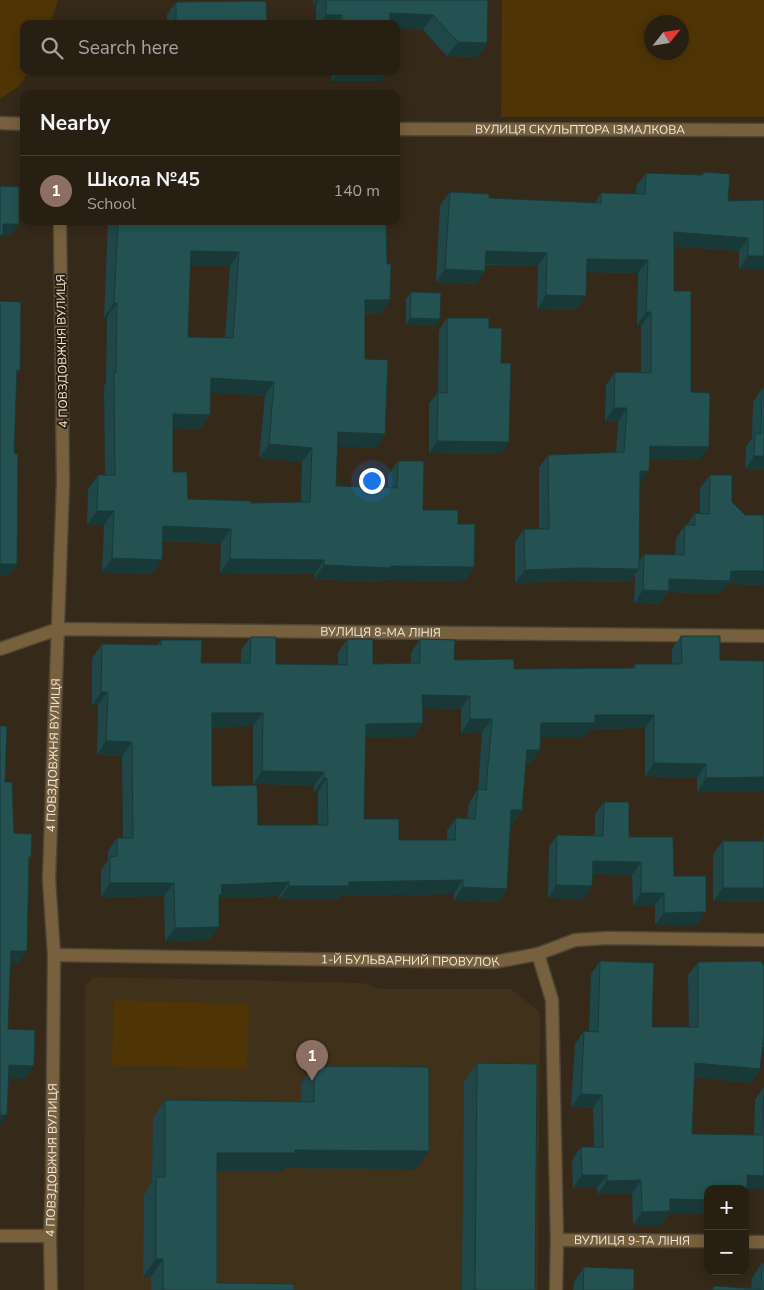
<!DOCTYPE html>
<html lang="en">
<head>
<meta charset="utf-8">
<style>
  body { margin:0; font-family:"Nunito Sans",sans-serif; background:#30271c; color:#f1f3f6 }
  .controls { position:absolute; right:15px; bottom:15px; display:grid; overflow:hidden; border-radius:10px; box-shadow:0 2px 12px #0003 }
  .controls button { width:45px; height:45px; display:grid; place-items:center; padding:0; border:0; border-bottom:1px solid #443d33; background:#281f13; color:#f1f3f6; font:25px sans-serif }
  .compass { position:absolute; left:644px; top:15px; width:45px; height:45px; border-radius:50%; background:#281f13; box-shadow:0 2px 12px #0003; rotate:60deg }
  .you { position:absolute; left:371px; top:480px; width:18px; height:18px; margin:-12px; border:4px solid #fff; border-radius:50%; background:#1a73e8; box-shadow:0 0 0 8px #1a73e833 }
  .badge { display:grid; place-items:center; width:32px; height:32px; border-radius:50%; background:#bca0f2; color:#fff; font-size:16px; font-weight:700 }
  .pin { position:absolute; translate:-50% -41px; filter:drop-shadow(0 1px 2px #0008) }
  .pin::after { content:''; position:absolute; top:26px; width:18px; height:15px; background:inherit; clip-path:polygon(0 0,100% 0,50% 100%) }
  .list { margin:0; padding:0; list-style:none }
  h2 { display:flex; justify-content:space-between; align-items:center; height:65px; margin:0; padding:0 20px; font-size:21px }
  h2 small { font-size:16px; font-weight:400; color:#a5a2a0 }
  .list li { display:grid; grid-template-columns:32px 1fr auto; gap:15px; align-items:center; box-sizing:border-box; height:70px; padding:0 20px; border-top:1px solid #443d33 }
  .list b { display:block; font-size:19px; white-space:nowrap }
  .list p { margin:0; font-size:16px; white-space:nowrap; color:#a5a2a0 }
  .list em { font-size:16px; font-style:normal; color:#a5a2a0 }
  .icon { flex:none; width:28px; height:28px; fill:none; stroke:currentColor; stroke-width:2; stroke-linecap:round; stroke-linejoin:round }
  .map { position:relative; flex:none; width:764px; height:1290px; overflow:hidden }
  .search { position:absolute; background:#281f13; box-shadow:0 2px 12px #0003; left:20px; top:20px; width:380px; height:55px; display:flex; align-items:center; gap:12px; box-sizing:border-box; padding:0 18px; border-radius:10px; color:#a5a2a0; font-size:19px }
  .panel { position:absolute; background:#281f13; box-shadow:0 2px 12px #0003; left:20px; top:90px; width:380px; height:135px; border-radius:10px }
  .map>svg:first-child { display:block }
  .built { fill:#40311a }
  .green { fill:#4f3506; fill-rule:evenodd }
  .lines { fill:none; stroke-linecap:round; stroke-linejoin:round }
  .street-casing { stroke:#4f4435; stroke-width:15 }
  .street { stroke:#77603e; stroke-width:12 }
  .wall { fill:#1f4747; fill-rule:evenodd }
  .shaded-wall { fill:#193939 }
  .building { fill:#245252; stroke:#193939; fill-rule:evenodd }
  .labels { text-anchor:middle; stroke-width:4; stroke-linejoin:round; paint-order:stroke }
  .street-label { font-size:12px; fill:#f2eae0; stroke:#2b1f0f }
</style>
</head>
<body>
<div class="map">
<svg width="764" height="1290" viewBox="0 0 764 1290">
  <rect width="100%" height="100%" fill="#352919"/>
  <!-- built -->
  <path class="built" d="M93 977 363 983 380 989H511L540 1012 538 1290H84L85 986Z"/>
  <!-- green -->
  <g class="green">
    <path d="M0 0H58L50 24H24V71H29L19 86 0 99Z"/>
    <path d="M502 0H764V117H501ZM682 22V52H652V22Z"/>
    <path d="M114 1000 249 1004 247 1069 112 1065Z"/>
  </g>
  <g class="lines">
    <!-- street casing -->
    <g class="street-casing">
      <g id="street">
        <path d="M0 123 24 124"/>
        <path id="s1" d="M396 129 764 130"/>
        <path id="s2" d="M0 649 58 629 764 636"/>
        <path d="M538 954 552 1000 557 1240 556 1290"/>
        <path id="s3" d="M54 955 495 962 538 954 575 940 608 938 764 940"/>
        <path d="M0 1236H50"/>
        <path id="s4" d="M557 1240 708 1241"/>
        <path d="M745 1242H764"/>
        <path id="s5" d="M51 1290 50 1236 52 1191 54 955 49 879 63 483 60 221"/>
      </g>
    </g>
    <!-- street -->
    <use href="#street" class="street"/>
  </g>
  <!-- wall -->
  <g class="wall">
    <path d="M313 0H488L487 43 477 57 447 56 423 30 396 24H316V5H313Z"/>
    <path d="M176 2 267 24H167V15Z"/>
    <path d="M332 71H387L380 81H332Z"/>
    <path d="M703 172 728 201 764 200V269H739V251L674 246V291L691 392 700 460 649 459 640 484 639 562 644 554 675 555 676 538 685 525H687L695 513 700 514V488L710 475 732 502 745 515H764V585L728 584 721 594 668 592 660 604 634 603 635 575 629 582 570 581 515 583V542L524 529H539V468L548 455 616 453 618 422 605 421 606 385 615 372H641V326L637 325 638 273 586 272V296L576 310 537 309 538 266 485 265V271L476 284 436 282 440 205 450 192 489 198 595 203 601 193 636 194V186L646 173 701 175Z"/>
    <path d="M108 221H386L387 264 390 300 380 314H365V359L376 448 337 446 336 486 388 487V475L398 461 423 510 458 524 474 567 465 581 383 580 381 582 314 579 315 574 220 573 221 543 163 541 162 560 152 574 102 572 104 525H87L88 489 98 475H105L104 386 106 383 107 317H104ZM190 265 230 266 225 338 188 337ZM211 392 265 396 259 458 302 462 301 502 251 503 188 499 173 472V428L200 429 210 415Z"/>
    <path d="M411 292 440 319 436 325 406 324V299Z"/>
    <path d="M447 318 489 328 501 363 509 442 501 454 429 453V404L438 392 439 330Z"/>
    <path d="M762 388 764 389V470L745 469 746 447 752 438 753 402Z"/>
    <path d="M681 636 720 660 764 791 697 792V778L645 776V728L591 729 585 737H540V750L531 764 526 763 522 810 513 824H511L507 889 498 902 454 900V894L342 896 339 899H279V896L219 898 210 940 165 941 164 896 101 897V870L108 860V851L117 838H123L122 756 97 755 98 705H92V658L102 644 157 645 161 640 201 663H241V650L251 637 276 664 338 665V653L347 639 373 664 411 663V653L420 639 454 660 514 669 632 668 635 664H672V649ZM423 708 461 709V733L482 732 478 789 469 803 467 819 456 818 447 831V840H399L364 819 365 737H413L423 723ZM253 726V784L314 785V792H318V825H258L212 786V727Z"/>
    <path d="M604 802 629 837 674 876 706 912 697 925H655V905L633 906 632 875 593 874 592 886 584 899 548 898 549 847 557 835 595 836V814Z"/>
    <path d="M764 828V902L713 901V854L723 841H763Z"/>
    <path d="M600 961 652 1027H689L688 975 698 962 764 964V1047H762L760 1069 751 1083 694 1077 692 1134 754 1135 755 1100 764 1087V1189H708V1213H669L661 1225H633L632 1194H598L597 1188H573L572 1160 581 1147H594L593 1108 571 1107 575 1044 584 1031H589L591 974Z"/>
    <path d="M477 1063 535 1290H462L464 1081Z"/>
    <path d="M314 1066 416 1169 285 1168 282 1171H217V1283L294 1290H151V1277H143L144 1195 152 1182 153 1118 165 1100 301 1101V1084Z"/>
    <path d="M762 1263 764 1290 751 1289 752 1278Z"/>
    <path d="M584 1267 634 1290H573L574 1282Z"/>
  </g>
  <!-- shaded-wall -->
  <g class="shaded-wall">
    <path d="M316 0H319L316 5H313Z"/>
    <path d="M390 13 433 15 423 30 396 28V24H382Z"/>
    <path d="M326 15H342L336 24H320Z"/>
    <path d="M458 42 487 43 477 57 447 56Z"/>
    <path d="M338 71H387L380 81H332Z"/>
    <path d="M3 224H19L10 236H2L0 239V228Z"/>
    <path d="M674 232 748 238 739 251 665 245Z"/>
    <path d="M191 251 239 252 230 266 181 265Z"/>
    <path d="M486 251 547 253 538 266 477 264Z"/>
    <path d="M748 256H764V269H739Z"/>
    <path d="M587 259 648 260 638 273 577 272Z"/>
    <path d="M445 269 485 271 476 284 436 282Z"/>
    <path d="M546 295 586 296 576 310 537 309Z"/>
    <path d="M365 300H390L380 314 355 313Z"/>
    <path d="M114 303H117L107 317H104Z"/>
    <path d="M646 312H651L641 326 637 325Z"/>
    <path d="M410 318 440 319 436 325 406 324Z"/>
    <path d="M211 378 274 382 265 396 201 392Z"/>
    <path d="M614 408H627L618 422 605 421Z"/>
    <path d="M173 414 210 415 200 429 163 428Z"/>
    <path d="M338 432 385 434 376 448 328 446Z"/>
    <path d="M437 441 509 442 501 454 429 453Z"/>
    <path d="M269 444 312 448 302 462 259 458Z"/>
    <path d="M650 446 709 447 700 460 641 459Z"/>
    <path d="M754 456H764V470L745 469Z"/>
    <path d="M640 471H649L640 484Z"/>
    <path d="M97 511H114L104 525H87Z"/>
    <path d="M163 526 231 529 221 543 153 540Z"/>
    <path d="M112 558 162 560 152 574 102 572Z"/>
    <path d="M230 559 324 560 315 574 220 573Z"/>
    <path d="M0 564H17L9 576H0Z"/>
    <path d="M324 565 474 567 465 581 383 580 381 582 314 579Z"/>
    <path d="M579 568 639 569 629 582 570 581 515 583 525 570Z"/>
    <path d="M731 571H764V585L728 584 721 594 668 592 660 604 634 603 643 590 669 579Z"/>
    <path d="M101 692H108L98 705H92Z"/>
    <path d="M422 695 470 696 461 709 413 708Z"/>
    <path d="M212 713H263L253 726 202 727Z"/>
    <path d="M595 715H654L645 728 591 729 585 737H531L541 723Z"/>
    <path d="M470 719H492L482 732 461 733Z"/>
    <path d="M423 723 413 737 356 738 366 724Z"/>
    <path d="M106 741 132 742 122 756 97 755Z"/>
    <path d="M527 750H540L531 764 517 763Z"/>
    <path d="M654 763 706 764 697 778 645 776Z"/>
    <path d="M262 771 324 772 314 785 253 784Z"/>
    <path d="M764 777V791L697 792 706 778Z"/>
    <path d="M324 778H327L318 792H314Z"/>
    <path d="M511 810H522L513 824 502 823Z"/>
    <path d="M593 861 641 862 632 875 584 874Z"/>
    <path d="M463 880 454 894 342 896 339 899H279L289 886 349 882Z"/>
    <path d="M289 882 279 896 219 898 212 908 221 885Z"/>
    <path d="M110 883H174L164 896 101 897Z"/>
    <path d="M556 885 592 886 584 899 548 898Z"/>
    <path d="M463 887 507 889 498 902 454 900Z"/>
    <path d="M723 888H764V902L713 901Z"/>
    <path d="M641 893H664L655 905 633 906Z"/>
    <path d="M706 912 697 925H655L664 913Z"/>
    <path d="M219 927 210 940 165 941 175 928Z"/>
    <path d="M11 951H27L18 964 2 963Z"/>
    <path d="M695 1063 760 1069 751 1083 686 1076Z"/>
    <path d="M9 1065 34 1066 25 1079 0 1078Z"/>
    <path d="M581 1094 602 1095 593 1108 571 1107Z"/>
    <path d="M0 1115H7L0 1125Z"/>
    <path d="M295 1150 429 1151 416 1169 285 1168 282 1171H205L217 1153Z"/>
    <path d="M582 1175H607L597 1188H573Z"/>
    <path d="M747 1175 764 1176V1189H738Z"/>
    <path d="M641 1180 632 1194H598L607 1181Z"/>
    <path d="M670 1199 708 1200V1213H669L661 1225H633L642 1212Z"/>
    <path d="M156 1259H163L151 1277H143Z"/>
  </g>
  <!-- building -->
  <g class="building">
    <path d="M326 0H488L487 43 458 42 433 15 390 13V24H342V15H326Z"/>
    <path d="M266 1 267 24H176V2Z"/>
    <path d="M703 172 730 174 728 201 764 200V256H748V238L674 232V291H691V392L710 393 709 447 650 446 649 471H640L639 569 579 568 525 570 524 529H549L548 455 624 452 627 408H614L615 372 651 373V312H646L648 260 587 259 586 296 546 295 547 253 486 251 485 271 445 269 450 192 489 194V198L601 203V193L645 194 646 173 703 175Z"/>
    <path d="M0 186 19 187V224H3V235H0Z"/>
    <path d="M118 221H386L387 264H391L390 300H365V359L388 360 385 434 338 432 336 486 397 488 398 461H424L423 510H458V524H475L474 567 391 566V568L324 565V560L230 559 231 529 163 526 162 560 112 558 114 511H97L98 475H115L114 372 116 373 117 303H114ZM191 251 239 252 233 338 188 337ZM211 378 274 382 269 444 312 448 310 502 251 503V501L188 499 187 472H173V414L210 415Z"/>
    <path d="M411 292 441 293 440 319 410 318Z"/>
    <path d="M0 301 21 302 20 371 17 370 14 453 18 454 17 564H0Z"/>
    <path d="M447 318H489V328H502L501 363H511L509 442 437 441 438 392 447 393Z"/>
    <path d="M762 388 764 389V456H754L755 433 761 434Z"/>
    <path d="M710 475H732V502L745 515H764V571H731L730 581 669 579V591L643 590 644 554 684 555 685 525H695V513L709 514Z"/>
    <path d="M681 636H720V660L764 661V777L706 778V764L654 763V715H595V723H541L540 750H527L522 810H511L507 889 463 887V880L349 882V886H289V882L221 885 222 894 219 895V927L175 928 174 883H110V857L117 856V838H133L132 742 106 741 108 692H101L102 644 161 645V640H202L201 663H250L251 637H276V664L347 665V639H373V664L420 663V639L455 640 454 660 514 659V669L635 668V664H682ZM422 695 470 696V719H492L486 790 478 789 475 819 456 818 455 840H399V819H364L366 724 423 723ZM212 713H263L262 771 324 772V778H327L328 825H258L257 785 212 786Z"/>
    <path d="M0 726H7L5 782H12L14 833 32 834 31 857H29L27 951H11L8 1029 35 1030 34 1066 9 1065 7 1115H0Z"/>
    <path d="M604 802H629V837H673L674 876H706V912L664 913V893H641V862L593 861 592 886 556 885 557 835 603 836Z"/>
    <rect x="723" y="841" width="41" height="47"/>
    <path d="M600 961 654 963 652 1027H698V962L762 961V964H764V1034L760 1069 695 1063 692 1134 762 1135 764 1091V1176L747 1175V1200H745V1189H708V1200L670 1199V1211L642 1212 641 1180 607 1181V1175H582L581 1147H603L602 1095 581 1094 584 1031 598 1032Z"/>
    <path d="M477 1063 537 1064 535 1290H475Z"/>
    <path d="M314 1066 429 1067V1151L295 1150V1153H217V1283L294 1284V1290H163V1259H156V1177H165V1100L314 1102Z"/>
    <path d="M762 1263H764V1290H713V1286L761 1289Z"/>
    <path d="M584 1267 634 1269V1290H583Z"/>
  </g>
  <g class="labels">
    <!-- street labels -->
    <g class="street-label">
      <text dy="4" stroke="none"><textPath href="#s1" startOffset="184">ВУЛИЦЯ СКУЛЬПТОРА ІЗМАЛКОВА</textPath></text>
      <text transform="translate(62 351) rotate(-91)" y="4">4 ПОВЗДОВЖНЯ ВУЛИЦЯ</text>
      <text dy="4" stroke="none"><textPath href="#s2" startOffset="384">ВУЛИЦЯ 8-МА ЛІНІЯ</textPath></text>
      <text dy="4" stroke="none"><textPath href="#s5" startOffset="535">4 ПОВЗДОВЖНЯ ВУЛИЦЯ</textPath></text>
      <text dy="4" stroke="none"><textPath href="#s3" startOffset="356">1-Й БУЛЬВАРНИЙ ПРОВУЛОК</textPath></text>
      <text dy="4" stroke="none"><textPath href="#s5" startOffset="130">4 ПОВЗДОВЖНЯ ВУЛИЦЯ</textPath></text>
      <text dy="4" stroke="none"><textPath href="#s4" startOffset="75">ВУЛИЦЯ 9-ТА ЛІНІЯ</textPath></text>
    </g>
  </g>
</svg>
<div class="controls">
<button>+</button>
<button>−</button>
</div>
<svg class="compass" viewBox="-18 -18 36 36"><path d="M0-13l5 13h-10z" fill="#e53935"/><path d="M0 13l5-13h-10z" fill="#a5a2a0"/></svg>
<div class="you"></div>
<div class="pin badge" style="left:312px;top:1081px;background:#8d6e63">1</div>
<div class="search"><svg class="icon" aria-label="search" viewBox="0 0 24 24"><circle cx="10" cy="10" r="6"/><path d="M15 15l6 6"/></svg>Search here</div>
<section class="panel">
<h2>Nearby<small></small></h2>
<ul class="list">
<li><span class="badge" style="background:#8d6e63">1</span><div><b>Школа №45</b><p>School</p></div><em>140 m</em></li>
</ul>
</section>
</div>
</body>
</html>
